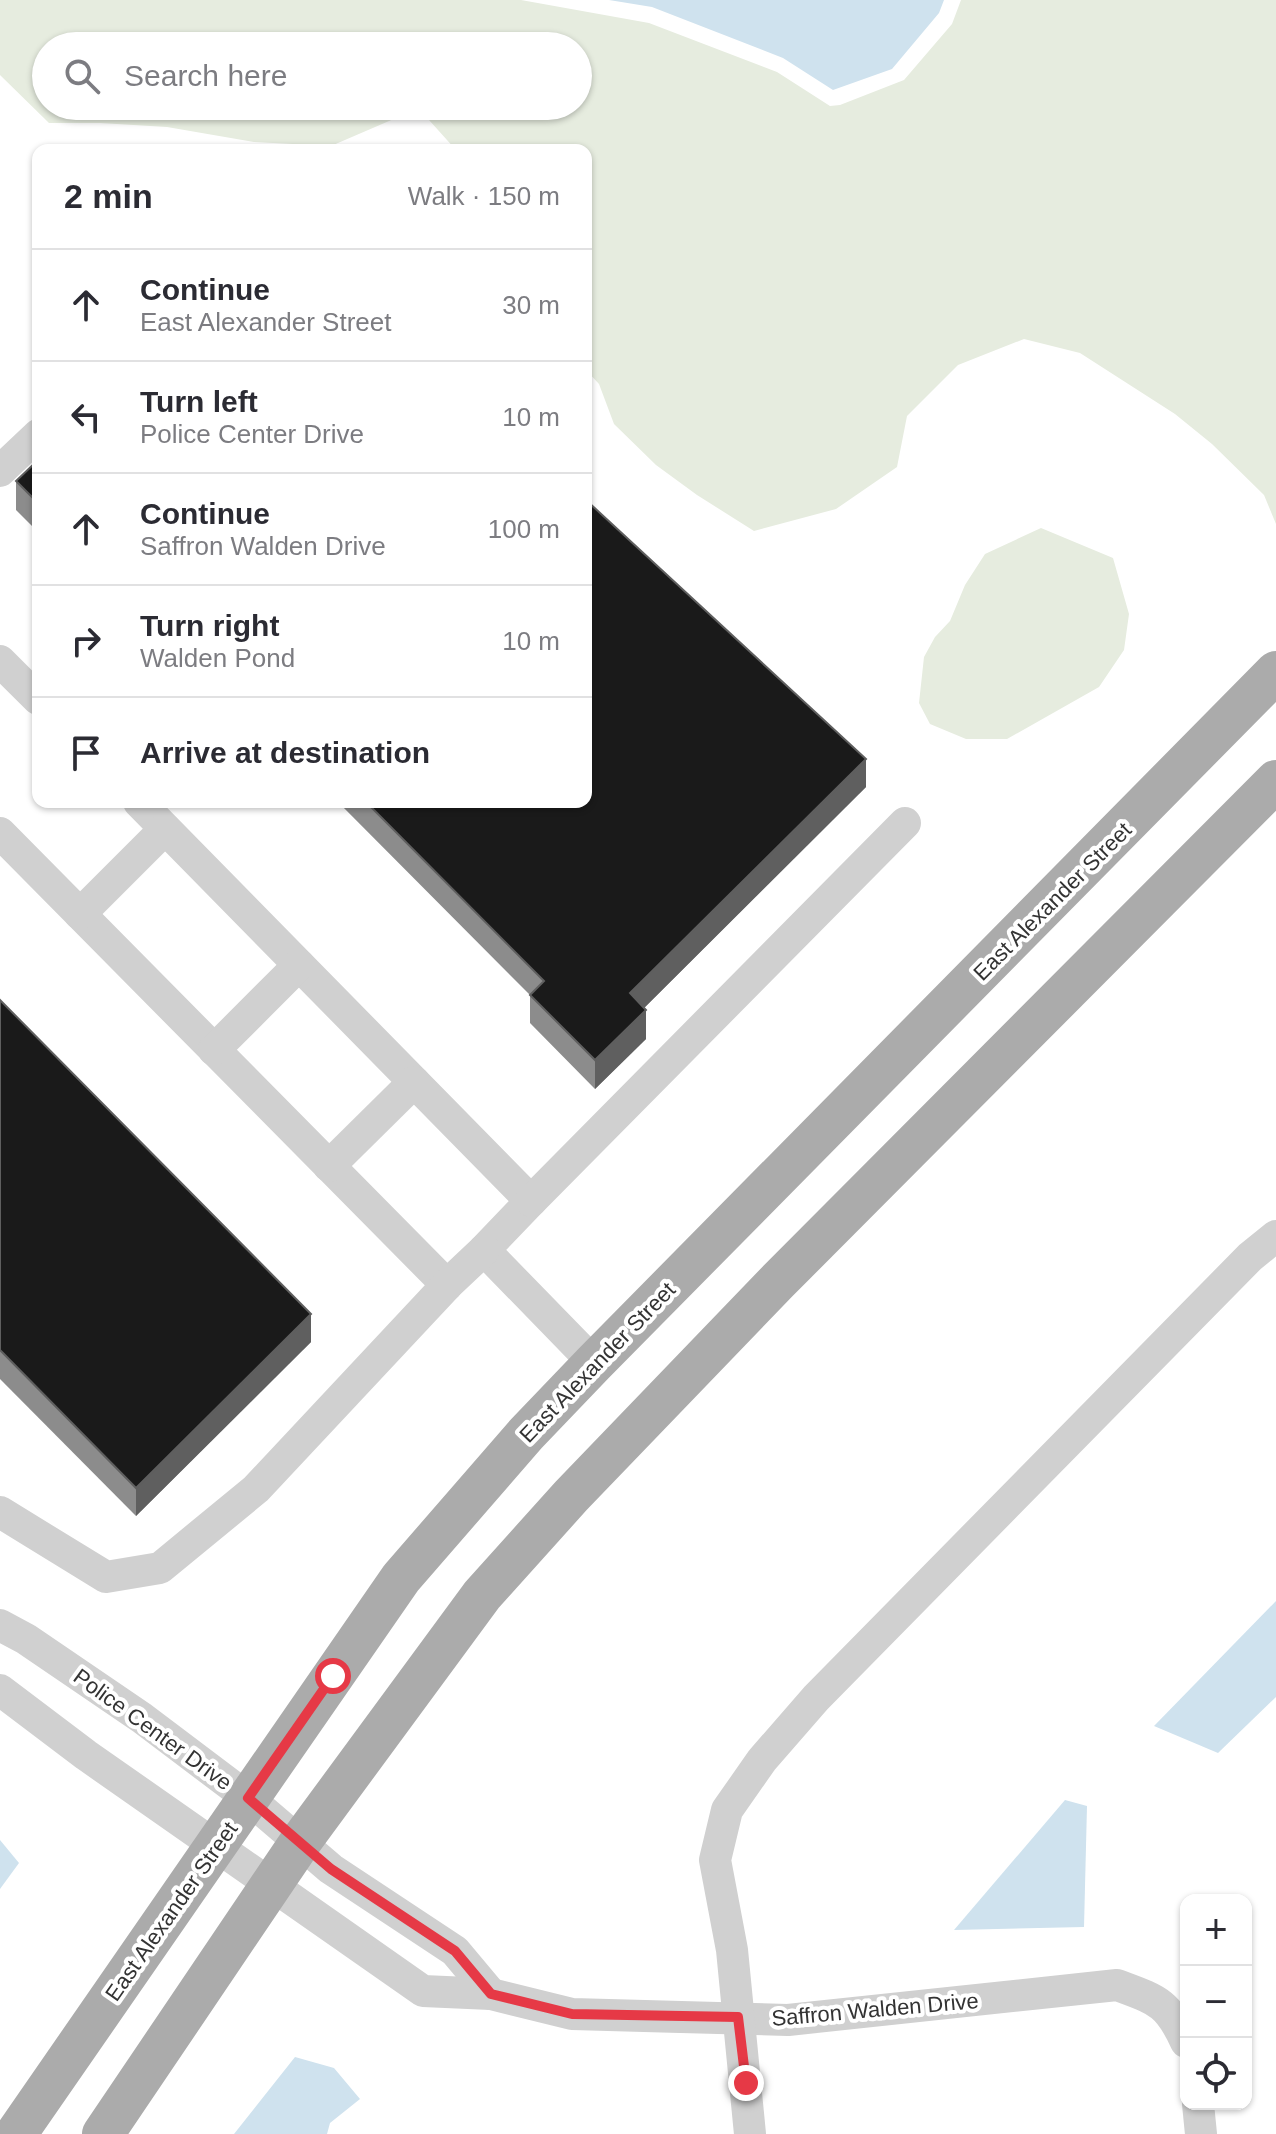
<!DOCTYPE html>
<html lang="en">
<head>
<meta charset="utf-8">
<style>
  body { margin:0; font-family:Arial,sans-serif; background:#f2f2f3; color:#2b2b33 }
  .controls { position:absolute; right:24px; bottom:24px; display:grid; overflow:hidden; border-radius:16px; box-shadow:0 2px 6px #0004 }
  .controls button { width:72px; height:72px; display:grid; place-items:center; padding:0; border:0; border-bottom:2px solid #e1e1e2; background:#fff; color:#2b2b33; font:40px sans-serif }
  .stop { position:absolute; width:24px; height:24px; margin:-18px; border:6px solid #e63946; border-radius:50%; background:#fff }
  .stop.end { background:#e63946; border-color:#fff; box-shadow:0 2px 8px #0008 }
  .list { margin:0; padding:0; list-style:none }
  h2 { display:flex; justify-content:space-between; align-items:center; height:104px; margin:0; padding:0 32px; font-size:34px }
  h2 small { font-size:26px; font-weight:400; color:#7c7c81 }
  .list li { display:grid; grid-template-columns:52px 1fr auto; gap:24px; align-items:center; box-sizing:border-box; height:112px; padding:0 32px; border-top:2px solid #e1e1e2 }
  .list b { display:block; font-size:30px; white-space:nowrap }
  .list p { margin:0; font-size:26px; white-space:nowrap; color:#7c7c81 }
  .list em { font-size:26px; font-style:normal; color:#7c7c81 }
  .icon { flex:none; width:44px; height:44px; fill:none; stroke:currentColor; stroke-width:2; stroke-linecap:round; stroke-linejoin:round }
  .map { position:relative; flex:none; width:1276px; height:2134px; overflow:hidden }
  .search { position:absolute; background:#fff; box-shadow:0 2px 6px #0004; left:32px; top:32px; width:560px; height:88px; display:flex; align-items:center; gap:20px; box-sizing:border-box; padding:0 28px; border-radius:44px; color:#7c7c81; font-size:30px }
  .panel { position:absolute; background:#fff; box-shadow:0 2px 6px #0004; left:32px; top:144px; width:560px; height:664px; border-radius:16px }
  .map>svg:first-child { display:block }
  .green { fill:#e6ecdf; fill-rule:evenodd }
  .water { fill:#cfe2ee }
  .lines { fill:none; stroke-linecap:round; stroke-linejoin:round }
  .minor { stroke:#d0d0d0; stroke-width:32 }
  .major { stroke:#ababab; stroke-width:42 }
  .wall { fill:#8c8c8c }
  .shaded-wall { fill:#5f5f5f }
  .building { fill:#1a1a1a; stroke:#5f5f5f; stroke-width:2 }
  .route { stroke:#e63946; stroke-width:10 }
  .labels { text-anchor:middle; stroke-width:8; stroke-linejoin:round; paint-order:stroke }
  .street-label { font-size:22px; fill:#333; stroke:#fff }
</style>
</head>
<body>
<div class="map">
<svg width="1276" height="2134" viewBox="0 0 1276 2134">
  <rect width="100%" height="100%" fill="#fff"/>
  <!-- green -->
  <g class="green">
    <path d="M0 0H521L649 23 777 72 830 106 840 105 904 80 952 24 961 0H1276V524L1264 495 1212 444 1175 414 1080 353 1024 339 958 365 907 416 897 467 836 509 754 531 697 495 656 465 614 424 599 384 586 370V150H456L429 120 403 115 331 146 254 142 167 127 100 123H49L0 75ZM46 46H578V106H46Z"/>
    <path d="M1041 528 1113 558 1129 614 1124 650 1099 687 1007 739H966L930 724 919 703 924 657 935 637 950 621 965 585 985 554Z"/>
  </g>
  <!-- water -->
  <g class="water">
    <path d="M609 0H944L939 13 892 69 833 90 783 58 652 7Z"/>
    <path d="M1276 1601V1697L1218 1753 1154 1726Z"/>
    <path d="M1065 1800 1087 1806 1084 1927 954 1930Z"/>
    <path d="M0 1840 19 1863 0 1889Z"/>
    <path d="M295 2057 334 2068 360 2099 330 2123 327 2134H234Z"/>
  </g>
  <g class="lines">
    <!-- minor -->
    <g class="minor">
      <path d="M0 471 38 435"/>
      <path d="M0 661 38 699"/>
      <path d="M139 802 531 1201 484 1250 594 1363"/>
      <path d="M0 833 447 1285"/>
      <path d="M80 914 165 829"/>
      <path d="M214 1050 299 965"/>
      <path d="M329 1166 414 1082"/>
      <path d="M531 1201 905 823"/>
      <path d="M0 1512 106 1577 160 1568 256 1489 447 1285 484 1250"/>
      <path d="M0 1625 26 1639 142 1718 248 1798 331 1869 455 1951 491 1994"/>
      <path d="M0 1690 86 1755 423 1991 491 1994 572 2014 788 2020 1117 1985C1157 2000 1168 2002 1186 2042"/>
      <path d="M1198 2104 1201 2134"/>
      <path d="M750 2134 732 1950 715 1860 727 1810 762 1760 816 1698 1250 1257 1276 1236"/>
    </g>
    <!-- major -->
    <g class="major">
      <path d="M16 2134 401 1578 526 1434 594 1363 1276 672"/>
      <path d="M103 2134 301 1841 482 1595 571 1496 777 1282 1276 781"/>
    </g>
  </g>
  <!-- wall -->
  <g class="wall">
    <path d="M38 460V532L16 510V481Z"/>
    <path d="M866 787 644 1008 646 1039 595 1089 530 1023V995L338 802H586Z"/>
    <path d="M0 1000 311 1342 136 1516 0 1379Z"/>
  </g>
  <!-- shaded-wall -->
  <g class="shaded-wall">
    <path d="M866 759V787L630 1022V993Z"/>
    <path d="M646 1010V1039L595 1089V1060Z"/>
    <path d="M311 1314V1342L136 1516V1488Z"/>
  </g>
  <!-- building -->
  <g class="building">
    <path d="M38 460V503L16 481Z"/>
    <path d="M586 500 866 759 630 993 646 1010 595 1060 530 995 544 981 366 802H586Z"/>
    <path d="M0 1000 311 1314 136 1488 0 1350Z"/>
  </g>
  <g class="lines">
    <!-- route -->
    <path class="route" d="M333 1676 248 1798 331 1869 455 1951 491 1994 572 2014 738 2017 746 2083"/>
  </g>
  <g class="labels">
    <!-- street labels -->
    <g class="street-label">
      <text transform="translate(1052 901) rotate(-45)" y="8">East Alexander Street</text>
      <text transform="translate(597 1362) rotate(-46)" y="8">East Alexander Street</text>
      <text transform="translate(153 1729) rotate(36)" y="8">Police Center Drive</text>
      <text transform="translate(171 1911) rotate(-55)" y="8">East Alexander Street</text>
      <text transform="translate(875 2009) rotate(-5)" y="8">Saffron Walden Drive</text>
    </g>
  </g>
</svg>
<div class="controls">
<button>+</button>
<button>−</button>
<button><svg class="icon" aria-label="locate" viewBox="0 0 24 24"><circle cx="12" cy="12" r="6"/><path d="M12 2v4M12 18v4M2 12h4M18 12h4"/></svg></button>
</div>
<div class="stop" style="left:333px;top:1676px"></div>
<div class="stop end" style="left:746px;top:2083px"></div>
<div class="search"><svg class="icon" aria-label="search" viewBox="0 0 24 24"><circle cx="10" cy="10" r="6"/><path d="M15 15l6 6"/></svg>Search here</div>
<section class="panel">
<h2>2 min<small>Walk · 150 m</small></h2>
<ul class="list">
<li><svg class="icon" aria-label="ahead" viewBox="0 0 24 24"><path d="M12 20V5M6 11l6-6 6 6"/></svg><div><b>Continue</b><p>East Alexander Street</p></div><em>30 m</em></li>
<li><svg class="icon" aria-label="left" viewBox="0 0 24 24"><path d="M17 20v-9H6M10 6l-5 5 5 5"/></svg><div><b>Turn left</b><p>Police Center Drive</p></div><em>10 m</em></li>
<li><svg class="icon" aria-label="ahead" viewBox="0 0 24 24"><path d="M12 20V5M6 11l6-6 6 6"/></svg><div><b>Continue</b><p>Saffron Walden Drive</p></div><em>100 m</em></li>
<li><svg class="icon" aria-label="right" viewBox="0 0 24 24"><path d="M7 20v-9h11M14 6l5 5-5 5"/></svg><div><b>Turn right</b><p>Walden Pond</p></div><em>10 m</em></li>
<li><svg class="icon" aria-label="arrive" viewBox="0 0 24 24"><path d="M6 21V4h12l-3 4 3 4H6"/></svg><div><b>Arrive at destination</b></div></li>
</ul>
</section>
</div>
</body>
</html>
